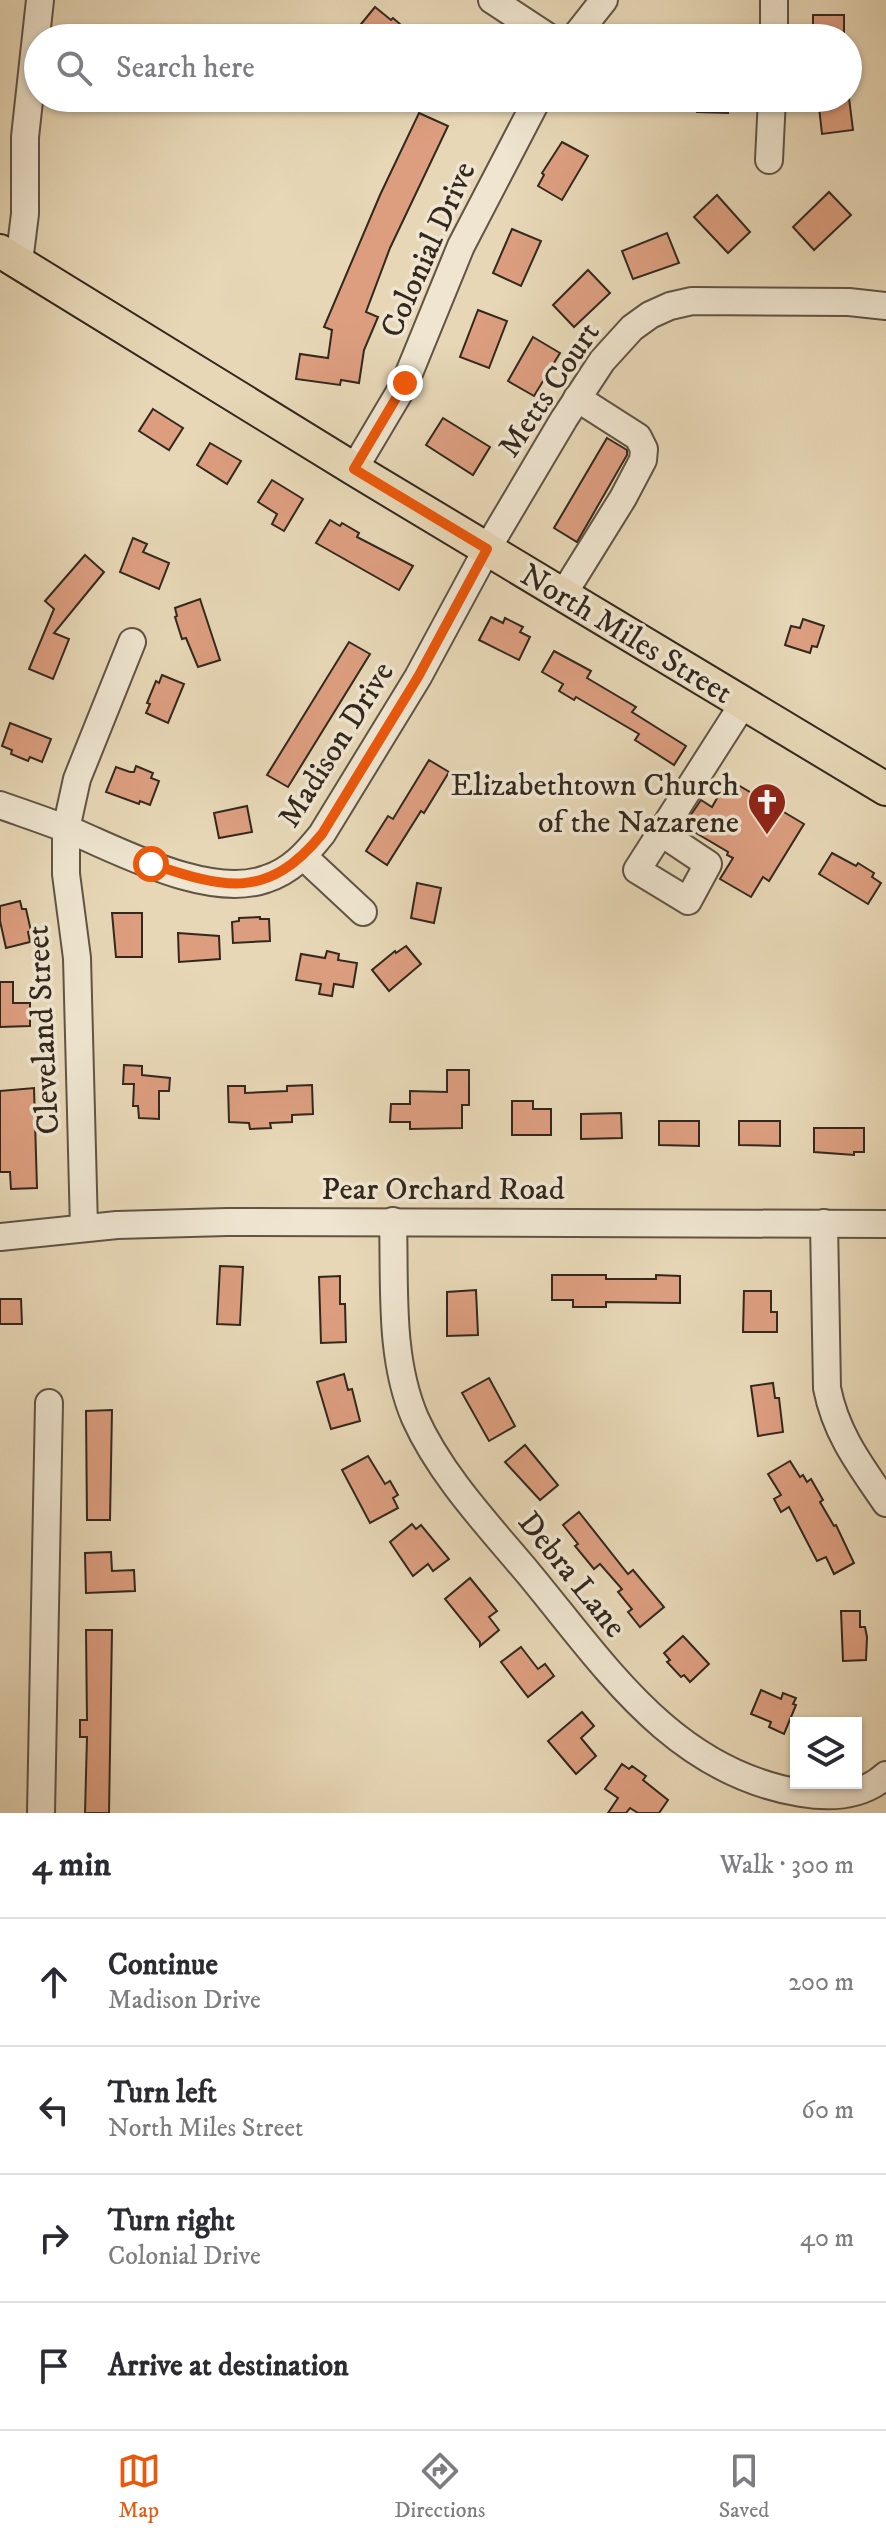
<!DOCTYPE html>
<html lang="en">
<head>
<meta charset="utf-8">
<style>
  body { margin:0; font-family:"IM FELL DW Pica",serif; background:#f2f2f3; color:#2b2b33 }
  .controls { position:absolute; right:24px; bottom:24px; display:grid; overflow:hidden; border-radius:0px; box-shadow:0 2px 6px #0004 }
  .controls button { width:72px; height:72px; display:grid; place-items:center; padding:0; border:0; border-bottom:2px solid #e1e1e2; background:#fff; color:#2b2b33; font:40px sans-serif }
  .stop { position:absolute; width:24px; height:24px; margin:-18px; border:6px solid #ea580c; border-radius:50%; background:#fff }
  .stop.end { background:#ea580c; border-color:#fff; box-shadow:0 2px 8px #0008 }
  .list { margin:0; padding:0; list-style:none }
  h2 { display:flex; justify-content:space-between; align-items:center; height:104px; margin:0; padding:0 32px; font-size:34px }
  h2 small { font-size:26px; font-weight:400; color:#7c7c81 }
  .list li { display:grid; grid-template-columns:52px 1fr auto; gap:24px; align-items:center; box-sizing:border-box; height:128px; padding:0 32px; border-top:2px solid #e1e1e2 }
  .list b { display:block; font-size:30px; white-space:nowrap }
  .list p { margin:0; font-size:26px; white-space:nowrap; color:#7c7c81 }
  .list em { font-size:26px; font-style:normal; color:#7c7c81 }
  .icon { flex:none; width:44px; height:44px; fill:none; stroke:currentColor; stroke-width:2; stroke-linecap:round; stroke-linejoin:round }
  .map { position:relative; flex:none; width:886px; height:1813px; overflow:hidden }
  .search { position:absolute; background:#fff; box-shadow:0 2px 6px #0004; left:24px; right:24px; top:24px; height:88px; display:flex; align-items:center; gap:20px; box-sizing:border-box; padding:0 28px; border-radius:44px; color:#7c7c81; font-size:30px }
  .sheet { height:616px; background:#fff }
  nav { display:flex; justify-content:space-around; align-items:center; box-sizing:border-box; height:112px; border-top:2px solid #e1e1e2; background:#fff; font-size:22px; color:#7c7c81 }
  nav a { display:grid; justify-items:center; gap:4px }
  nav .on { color:#ea580c }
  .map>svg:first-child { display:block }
  .building { fill:#dc9e7f; stroke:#33281e; stroke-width:2 }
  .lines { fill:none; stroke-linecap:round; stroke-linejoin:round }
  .minor-casing { stroke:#605444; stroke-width:30 }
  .major-casing { stroke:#33281e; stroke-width:36 }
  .minor { stroke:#efe5d0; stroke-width:26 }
  .major { stroke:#e7d7b6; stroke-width:32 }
  .route { stroke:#ea580c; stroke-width:10 }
  .labels { text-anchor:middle; stroke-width:7; stroke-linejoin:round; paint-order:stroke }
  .street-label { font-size:32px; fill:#33281e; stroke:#efe5d0 }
  .poi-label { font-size:32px; fill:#33281e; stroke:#efe5d0; text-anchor:end }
</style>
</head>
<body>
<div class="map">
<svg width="886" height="1813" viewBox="0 0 886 1813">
  <rect width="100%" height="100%" fill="#e7d7b6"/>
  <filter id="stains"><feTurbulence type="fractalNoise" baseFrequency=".0025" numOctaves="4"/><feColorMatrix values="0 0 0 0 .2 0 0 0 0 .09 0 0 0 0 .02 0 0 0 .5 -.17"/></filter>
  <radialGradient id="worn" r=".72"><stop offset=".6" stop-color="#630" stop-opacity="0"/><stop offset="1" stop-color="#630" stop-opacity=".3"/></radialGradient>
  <!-- building -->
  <g class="building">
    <path d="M375 7 391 20 393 18 416 38H367L357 29Z"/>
    <rect x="813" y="15" width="31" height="23"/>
    <path d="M697 98H729L728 113 697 112Z"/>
    <path d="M818 98H849L853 130 822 134Z"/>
    <path d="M419 113 448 126 390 248 366 312 378 317 364 350 359 383 341 380 340 385 296 379 300 354 328 358 332 330 324 327 380 195Z"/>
    <path d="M562 142 588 156 562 200 538 186 544 175 542 173Z"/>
    <path d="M829 192 851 215 814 250 793 227Z"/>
    <path d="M717 195 750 232 728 253 694 217Z"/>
    <path d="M512 229 541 241 521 286 493 273Z"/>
    <path d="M667 233 679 263 633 279 622 251Z"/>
    <path d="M588 270 610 293 574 327 553 305Z"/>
    <path d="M478 310 507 321 489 368 460 357Z"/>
    <path d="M533 337 560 353 534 396 508 381Z"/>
    <path d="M153 409 183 428 169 450 139 431Z"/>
    <path d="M443 418 490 447 473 475 426 445Z"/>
    <path d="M607 438 627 450V455L577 542 554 528Z"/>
    <path d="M210 443 241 461 227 484 197 465Z"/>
    <path d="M272 480 303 499 284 531 272 524 277 514 258 502Z"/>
    <path d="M330 520 340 526 342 523 359 533 357 537 413 566 399 590 316 543Z"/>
    <path d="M133 538 147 544 143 552 169 563 159 589 120 572Z"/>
    <path d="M85 555 104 572 54 633 69 639 53 679 29 669 54 609 45 601Z"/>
    <path d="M200 599 220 660 198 667 186 638 182 639 175 617 177 616 175 608Z"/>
    <path d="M491 617 503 623 505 618 523 627 520 632 530 637 519 660 479 640Z"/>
    <path d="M803 619 824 626 817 647 812 646 810 653 785 645 791 626 800 628Z"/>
    <path d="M349 642 370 654 288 787 267 775Z"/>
    <path d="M554 651 591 671 587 678 636 707 632 712 686 746 674 765 635 740 639 734 576 697 574 700 559 691 563 684 542 672Z"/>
    <path d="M162 675 184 684 168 723 146 713 150 704 147 703 156 681 159 683Z"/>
    <path d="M10 723 51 739 42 762 30 757 28 761 11 754 12 750 2 746Z"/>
    <path d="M429 760 449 772 424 813 421 811 387 865 366 851 388 816 393 819Z"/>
    <path d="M136 766 153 773 151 778 159 781 150 805 140 801 139 804 106 792 116 767 130 772H134Z"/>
    <path d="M728 779 804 824 769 881 763 877 751 897 720 879 733 858 727 855 728 852 696 833 700 827 688 819 701 800 712 807Z"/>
    <path d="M247 806 252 832 219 838 214 813Z"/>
    <path d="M832 853 856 866 858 863 874 873 872 877 881 883 868 904 819 874Z"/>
    <path d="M417 883 441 888 434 923 411 918Z"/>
    <path d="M20 901 22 909H26L31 931 28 932 30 942 6 948 0 921V906Z"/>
    <path d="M112 913H142V957H116Z"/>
    <path d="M260 917V919H269L270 941 233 943 232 922 239 921V918Z"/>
    <path d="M178 933 219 936 220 959 179 962Z"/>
    <path d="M406 946 421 964 389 991 372 970 395 951 396 953Z"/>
    <path d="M327 951 339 954 338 960 357 963 353 987 334 984 332 996 319 994 321 984 296 980 301 954 325 958Z"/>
    <path d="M0 982H13V1003H30V1026L0 1027Z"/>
    <path d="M124 1065 142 1066V1075L170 1078 169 1091H159V1119L139 1118 138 1106H133L134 1084H123Z"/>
    <path d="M447 1070H469V1105H462V1128L410 1129V1122H390L391 1104H410V1091L447 1092Z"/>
    <path d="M312 1085 313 1114 292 1115V1122L270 1123 271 1128 250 1129 249 1123 229 1122 228 1086H245V1093L287 1091V1086Z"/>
    <path d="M34 1088 37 1188 11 1189 10 1172H0V1091Z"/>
    <path d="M512 1101H533V1109H551V1135H512Z"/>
    <path d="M621 1113 622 1138 581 1139V1114Z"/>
    <path d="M659 1121H699V1146L659 1145Z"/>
    <path d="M739 1121H780V1146L739 1145Z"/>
    <path d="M814 1128H864V1152H854V1155L814 1152Z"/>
    <path d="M220 1266 243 1267 240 1325 217 1324Z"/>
    <path d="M552 1275H606V1279H656V1275L680 1276V1303L606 1302V1307H573V1300H552Z"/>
    <path d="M340 1276V1304H345L346 1342 321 1343 319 1277Z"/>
    <path d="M476 1290 478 1335 447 1336V1292Z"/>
    <path d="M744 1291H771V1312H777V1332H743Z"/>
    <path d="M0 1299H21L22 1324H0Z"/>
    <path d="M344 1374 348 1390 352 1389 360 1421 331 1429 317 1382Z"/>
    <path d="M489 1378 515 1426 489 1441 462 1393Z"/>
    <path d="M773 1383 775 1398H779L783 1432 758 1436 751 1386Z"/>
    <path d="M112 1410 110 1520H87L86 1411Z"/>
    <path d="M525 1445 558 1485 540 1500 505 1462Z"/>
    <path d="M368 1456 385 1484 390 1481 398 1495 393 1498 398 1508 370 1523 342 1470Z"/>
    <path d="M790 1461 800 1477 803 1475 807 1482 811 1479 823 1500 820 1502 834 1526 836 1525 854 1563 834 1574 826 1557 817 1561 789 1507 781 1512 774 1499 781 1495 768 1474Z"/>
    <path d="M579 1512 628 1574 633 1570 664 1607 640 1627 628 1612 632 1609 618 1592 622 1589 600 1564 594 1569 575 1546 578 1544 563 1525Z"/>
    <path d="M412 1524 416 1529 421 1525 449 1559 433 1571 428 1564 413 1576 390 1542Z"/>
    <path d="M111 1552 112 1571 134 1570 135 1591 86 1593 85 1553Z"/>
    <path d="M470 1578 497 1611 489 1617 499 1630 480 1646V1642L445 1599Z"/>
    <path d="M841 1611H860V1627H865L867 1637 866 1660 843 1661Z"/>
    <path d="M86 1630H112L109 1813H85L87 1737H80V1720H87Z"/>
    <path d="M683 1636 709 1664 690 1682 684 1675 681 1677 667 1662 670 1660 664 1653Z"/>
    <path d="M521 1647 538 1669 545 1664 554 1676 528 1697 501 1662Z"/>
    <path d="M761 1690 781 1699 783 1693 796 1698 793 1704 796 1705 784 1734 769 1727 771 1722 751 1714Z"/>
    <path d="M582 1712 594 1726 581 1738 596 1756 576 1774 548 1741Z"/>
    <path d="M622 1764 629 1769 632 1766 646 1776 643 1780 668 1800 659 1813H638L630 1808 626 1813H608L618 1798 605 1789Z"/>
  </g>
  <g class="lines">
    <!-- minor casing -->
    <g class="minor-casing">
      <g id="minor">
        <path d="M492 0 550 38"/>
        <path d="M774 0V38"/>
        <path d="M574 38 604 0"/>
        <path d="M769 160 772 98"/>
        <path d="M19 262 25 214V137L40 0"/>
        <path d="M354 469 405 383 461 246 538 98"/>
        <path d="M564 593 623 498 643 460 644 449 638 437 577 398"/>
        <path d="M0 805C25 814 50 822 74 832 126 854 210 899 266 879 291 871 306 854 322 834L418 677 487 549 564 419 602 361 632 328 650 315 670 306 692 301 849 302 886 306"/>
        <path d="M660 832 708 864 688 901 637 870 743 704"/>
        <path d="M304 857 363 912"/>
        <path d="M393 1221C395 1286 389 1357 415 1418 441 1476 489 1526 529 1574 606 1667 673 1772 801 1793 831 1798 862 1797 886 1775"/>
        <path d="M824 1223 827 1388C836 1434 860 1465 886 1503"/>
        <path d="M84 1228 77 958 66 874V829L77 779 132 642"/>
        <path d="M0 1237 117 1225 227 1222 886 1224"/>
        <path d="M41 1813 49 1403"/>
      </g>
    </g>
    <!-- major casing -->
    <g class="major-casing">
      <path id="major" d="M0 251 354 469 886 789"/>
    </g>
    <!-- minor -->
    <use href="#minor" class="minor"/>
    <!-- major -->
    <use href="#major" class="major"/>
  </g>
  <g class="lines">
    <!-- route -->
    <path class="route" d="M151 864C225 888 267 901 322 834L418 677 487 549 354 469 405 383"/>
  </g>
  <!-- icons -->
  <defs>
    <g id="church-pin" transform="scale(2)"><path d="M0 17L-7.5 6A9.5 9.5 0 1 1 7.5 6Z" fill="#8f2418" stroke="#efe5d0"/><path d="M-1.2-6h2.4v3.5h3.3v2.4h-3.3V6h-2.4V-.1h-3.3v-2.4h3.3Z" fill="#fff"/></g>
  </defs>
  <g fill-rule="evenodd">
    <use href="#church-pin" x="767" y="802"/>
  </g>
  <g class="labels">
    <!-- street labels -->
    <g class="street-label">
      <text transform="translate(427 249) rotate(-66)" y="11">Colonial Drive</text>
      <text transform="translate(548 389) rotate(-56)" y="11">Metts Court</text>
      <text transform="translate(627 633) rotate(31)" y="11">North Miles Street</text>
      <text transform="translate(335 744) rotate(-58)" y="11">Madison Drive</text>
      <text transform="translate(42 1030) rotate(-93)" y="11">Cleveland Street</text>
      <text x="443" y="1199">Pear Orchard Road</text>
      <text transform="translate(573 1574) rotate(51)" y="11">Debra Lane</text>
    </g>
    <!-- poi labels -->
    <g class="poi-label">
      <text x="739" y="795">Elizabethtown Church<tspan x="739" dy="37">of the Nazarene</tspan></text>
    </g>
  </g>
  <rect width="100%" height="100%" filter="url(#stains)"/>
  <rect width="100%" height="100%" fill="url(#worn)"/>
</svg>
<div class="controls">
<button><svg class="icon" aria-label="layers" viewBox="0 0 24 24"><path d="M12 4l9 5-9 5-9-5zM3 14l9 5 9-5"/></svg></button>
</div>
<div class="stop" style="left:151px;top:864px"></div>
<div class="stop end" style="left:405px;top:383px"></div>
<div class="search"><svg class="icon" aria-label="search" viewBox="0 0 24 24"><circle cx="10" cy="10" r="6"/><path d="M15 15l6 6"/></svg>Search here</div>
</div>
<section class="sheet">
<h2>4 min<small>Walk · 300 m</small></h2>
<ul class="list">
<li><svg class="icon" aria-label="ahead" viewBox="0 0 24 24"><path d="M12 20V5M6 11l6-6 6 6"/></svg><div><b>Continue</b><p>Madison Drive</p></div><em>200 m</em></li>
<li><svg class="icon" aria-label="left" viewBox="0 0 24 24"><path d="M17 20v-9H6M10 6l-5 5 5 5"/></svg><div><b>Turn left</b><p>North Miles Street</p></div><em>60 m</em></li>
<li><svg class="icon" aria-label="right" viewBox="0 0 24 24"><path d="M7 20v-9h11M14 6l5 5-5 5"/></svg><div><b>Turn right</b><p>Colonial Drive</p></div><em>40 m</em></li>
<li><svg class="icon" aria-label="arrive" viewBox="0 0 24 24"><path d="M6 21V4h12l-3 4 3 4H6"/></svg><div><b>Arrive at destination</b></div></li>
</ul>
</section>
<nav>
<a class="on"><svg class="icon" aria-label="map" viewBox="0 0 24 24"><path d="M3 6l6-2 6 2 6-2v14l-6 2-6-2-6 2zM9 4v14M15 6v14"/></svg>Map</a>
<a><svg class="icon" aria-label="directions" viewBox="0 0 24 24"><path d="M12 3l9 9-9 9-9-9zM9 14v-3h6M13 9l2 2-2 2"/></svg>Directions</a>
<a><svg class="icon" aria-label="saved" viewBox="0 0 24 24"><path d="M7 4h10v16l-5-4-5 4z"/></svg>Saved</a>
</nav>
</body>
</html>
